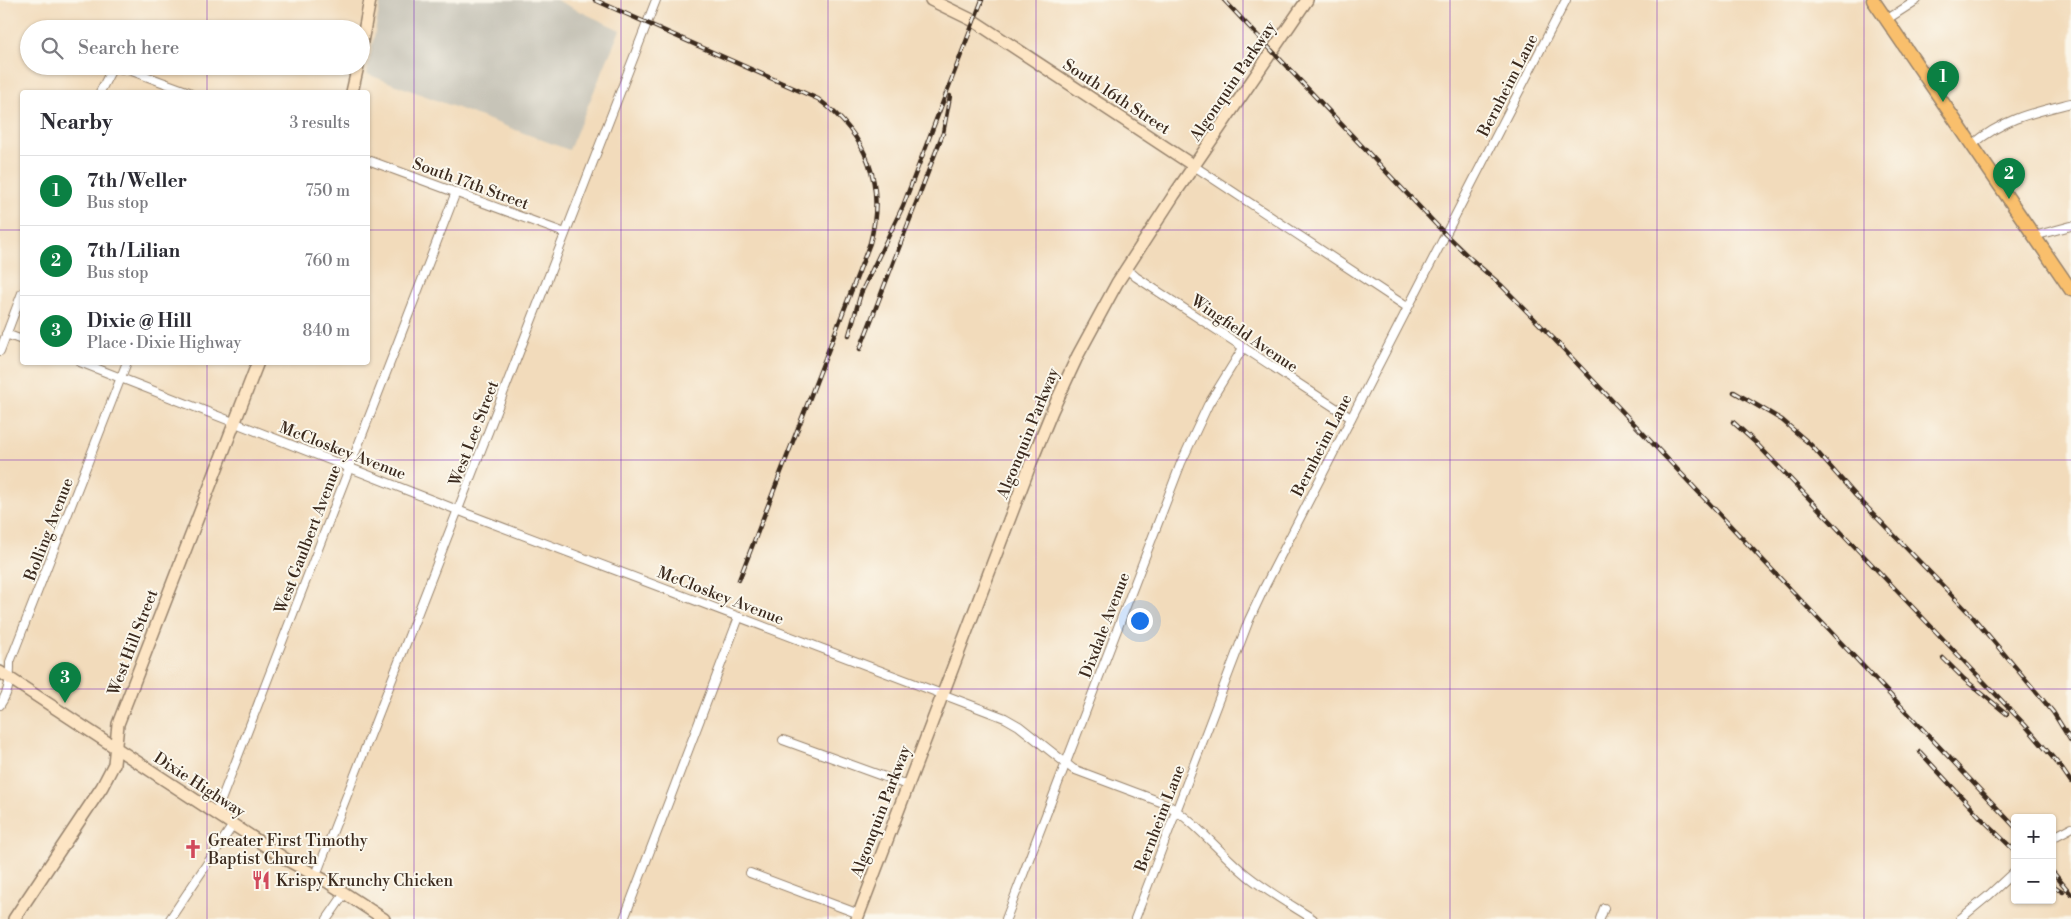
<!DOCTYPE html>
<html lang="en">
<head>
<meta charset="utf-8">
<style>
  body { margin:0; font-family:"Libre Bodoni",serif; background:#f2f2f3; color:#2b2b33 }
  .controls { position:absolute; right:15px; bottom:15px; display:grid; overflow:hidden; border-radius:5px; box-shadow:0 1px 4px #0004 }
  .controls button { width:45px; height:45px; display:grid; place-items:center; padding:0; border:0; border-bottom:1px solid #e1e1e2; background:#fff; color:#2b2b33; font:25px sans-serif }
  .you { position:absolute; left:1139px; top:620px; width:18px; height:18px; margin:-12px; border:4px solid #fff; border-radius:50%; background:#1a73e8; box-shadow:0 0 0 8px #1a73e833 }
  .badge { display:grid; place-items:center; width:32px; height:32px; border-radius:50%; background:#0b8043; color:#fff; font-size:16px; font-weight:700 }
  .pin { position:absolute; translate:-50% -41px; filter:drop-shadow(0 1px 2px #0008) }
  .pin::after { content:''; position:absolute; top:26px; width:18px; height:15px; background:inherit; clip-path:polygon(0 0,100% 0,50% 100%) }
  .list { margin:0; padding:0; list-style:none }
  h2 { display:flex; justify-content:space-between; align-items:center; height:65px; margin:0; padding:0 20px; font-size:21px }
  h2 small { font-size:16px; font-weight:400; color:#7c7c81 }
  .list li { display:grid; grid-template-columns:32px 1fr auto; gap:15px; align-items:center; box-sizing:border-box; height:70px; padding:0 20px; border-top:1px solid #e1e1e2 }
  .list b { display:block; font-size:19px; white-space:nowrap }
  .list p { margin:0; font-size:16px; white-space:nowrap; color:#7c7c81 }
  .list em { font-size:16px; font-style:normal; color:#7c7c81 }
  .icon { flex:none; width:28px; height:28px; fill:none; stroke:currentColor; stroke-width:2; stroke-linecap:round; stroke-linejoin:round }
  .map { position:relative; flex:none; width:2071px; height:919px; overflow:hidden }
  .search { position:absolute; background:#fff; box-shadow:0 1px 4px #0004; left:20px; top:20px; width:350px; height:55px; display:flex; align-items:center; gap:12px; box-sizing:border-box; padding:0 18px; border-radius:28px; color:#7c7c81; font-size:19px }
  .panel { position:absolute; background:#fff; box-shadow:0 1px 4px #0004; left:20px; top:90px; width:350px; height:275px; border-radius:5px }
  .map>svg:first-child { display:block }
  .industrial { fill:#c7c4b8 }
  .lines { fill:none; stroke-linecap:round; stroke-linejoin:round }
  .street-casing { stroke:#96826c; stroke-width:10 }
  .secondary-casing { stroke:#96826c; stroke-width:14 }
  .primary-casing { stroke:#96826c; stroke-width:15 }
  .street { stroke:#fff; stroke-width:8 }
  .secondary { stroke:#fde5c4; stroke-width:11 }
  .primary { stroke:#f9bf6c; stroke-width:12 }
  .rail-casing { stroke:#3b2a1e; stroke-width:4.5 }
  .rail { stroke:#fbf7ec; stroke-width:2.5; stroke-dasharray:8; stroke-linecap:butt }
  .grid { fill:none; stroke:#7b2cbf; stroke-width:1; stroke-opacity:0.55 }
  .labels { text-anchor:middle; stroke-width:4; stroke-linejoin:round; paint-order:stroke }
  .street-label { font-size:16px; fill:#3b2a1e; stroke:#fbf7ec }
  .poi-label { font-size:16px; fill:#3b2a1e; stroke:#fbf7ec; text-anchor:start }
</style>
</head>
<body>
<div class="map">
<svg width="2071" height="919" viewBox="0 0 2071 919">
  <rect width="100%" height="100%" fill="#fbf7ec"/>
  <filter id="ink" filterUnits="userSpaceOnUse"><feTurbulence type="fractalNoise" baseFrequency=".02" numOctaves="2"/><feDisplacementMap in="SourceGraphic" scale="10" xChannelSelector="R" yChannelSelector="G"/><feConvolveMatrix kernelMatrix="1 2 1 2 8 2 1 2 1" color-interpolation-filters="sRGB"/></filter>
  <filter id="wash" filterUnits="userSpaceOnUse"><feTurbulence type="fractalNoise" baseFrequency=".0096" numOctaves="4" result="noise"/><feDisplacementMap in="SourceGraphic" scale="20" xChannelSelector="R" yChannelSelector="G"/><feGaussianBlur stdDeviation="1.12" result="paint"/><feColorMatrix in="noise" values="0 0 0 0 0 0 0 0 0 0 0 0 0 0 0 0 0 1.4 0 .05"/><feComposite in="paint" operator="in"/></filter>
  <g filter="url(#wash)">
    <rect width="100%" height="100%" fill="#f2dbbb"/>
    <!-- industrial -->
    <path class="industrial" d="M381 0H556L620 30 569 150 367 74Z"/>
  </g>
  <g filter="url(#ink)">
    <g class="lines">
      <!-- street casing -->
      <g class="street-casing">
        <g id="street">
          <path d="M1886 20 1917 0"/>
          <path d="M100 92 113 67 132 71 189 92"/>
          <path d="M1972 145C2005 118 2031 113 2071 103"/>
          <path d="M368 160 565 233"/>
          <path d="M1194 166 1407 307"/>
          <path d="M2034 236 2071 226"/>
          <path d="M1126 268 1136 277 1351 418"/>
          <path d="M6 334 22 340"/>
          <path d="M0 351 22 293"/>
          <path d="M80 362 470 515 1005 718 1019 726 1073 769 1166 804C1198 823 1219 853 1248 876 1268 892 1291 905 1313 919"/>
          <path d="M0 705C10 690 10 679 10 662L127 362"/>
          <path d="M783 740 907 785"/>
          <path d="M216 813 456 192"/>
          <path d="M2052 838 2071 828"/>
          <path d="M750 873 859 914"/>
          <path d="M316 875 656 0"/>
          <path d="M170 919 233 825"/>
          <path d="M327 919 345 893"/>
          <path d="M624 919 739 617"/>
          <path d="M1006 919 1181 463 1208 405 1243 348"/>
          <path d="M1135 919 1249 620 1265 586 1566 0"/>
          <path d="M1600 919 1604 908"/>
          <path d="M1960 919 1988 896 2015 871"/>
        </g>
      </g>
      <!-- secondary casing -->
      <g class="secondary-casing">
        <g id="secondary">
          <path d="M931 0 974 21 1194 166"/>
          <path d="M361 47 370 0"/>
          <path d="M352 92 358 66"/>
          <path d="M0 672 287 860 326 881 384 919"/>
          <path d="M14 919 102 787 114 764 118 724 258 362"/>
          <path d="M857 919 1032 460 1052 411 1078 355 1117 283 1174 195 1307 0"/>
        </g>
      </g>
      <!-- primary casing -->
      <g class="primary-casing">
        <path id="primary" d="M1873 0 2071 290"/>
      </g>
      <!-- street -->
      <use href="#street" class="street"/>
      <!-- secondary -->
      <use href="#secondary" class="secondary"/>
      <!-- primary -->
      <use href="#primary" class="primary"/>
      <!-- rail casing -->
      <g class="rail-casing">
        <g id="rail">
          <path d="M595 0 818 99C867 135 886 184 870 243L739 580"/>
          <path d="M1224 0 1445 234 1471 259 1502 286 1553 338 2015 827"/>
          <path d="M849 335 861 293 903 206 982 0"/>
          <path d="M860 349 943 133 950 96"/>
          <path d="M1734 392 1782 420 1811 445 1856 496 1972 616 2053 712 2071 741"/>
          <path d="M1733 422 1756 443 2025 725 2060 766 2071 782"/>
          <path d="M1943 658 1964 679 2007 714"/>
          <path d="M1920 752 1982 819 2015 851"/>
          <path d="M2052 871 2071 894"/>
          <path d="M2052 885 2063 892"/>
        </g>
      </g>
      <!-- rail -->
      <use href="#rail" class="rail"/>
    </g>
  </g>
  <!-- grid -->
  <path class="grid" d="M207 0V29M414 0V919M621 0V919M828 0V919M1036 0V919M1243 0V919M1450 0V919M1657 0V919M1864 0V919M207 66V92M0 230H22M368 230H2071M207 362V919M0 460H2071M0 689H2071"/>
  <!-- icons -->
  <defs>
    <g id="church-bare" transform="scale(1.5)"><path d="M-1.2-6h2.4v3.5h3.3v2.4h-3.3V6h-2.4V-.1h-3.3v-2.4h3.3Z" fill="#d1495b" stroke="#fbf7ec" stroke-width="2.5" paint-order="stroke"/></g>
    <g id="restaurant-bare" transform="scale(1.5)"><path d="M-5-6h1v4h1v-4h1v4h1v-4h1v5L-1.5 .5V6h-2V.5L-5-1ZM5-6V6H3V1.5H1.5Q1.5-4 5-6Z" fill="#d1495b" stroke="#fbf7ec" stroke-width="2.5" paint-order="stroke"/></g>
  </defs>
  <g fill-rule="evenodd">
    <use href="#church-bare" x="193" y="849"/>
    <use href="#restaurant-bare" x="261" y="880"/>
  </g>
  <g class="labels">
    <!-- street labels -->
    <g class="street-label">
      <text transform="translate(1232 81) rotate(-56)" y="6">Algonquin Parkway</text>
      <text transform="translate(1507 85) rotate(-63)" y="6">Bernheim Lane</text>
      <text transform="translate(1117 96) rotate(33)" y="6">South 16th Street</text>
      <text transform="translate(471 183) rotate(20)" y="6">South 17th Street</text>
      <text transform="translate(1245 333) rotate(34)" y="6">Wingfield Avenue</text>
      <text transform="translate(473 433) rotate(-69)" y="6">West Lee Street</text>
      <text transform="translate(1027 433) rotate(-68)" y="6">Algonquin Parkway</text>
      <text transform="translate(1321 445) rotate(-63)" y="6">Bernheim Lane</text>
      <text transform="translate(343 450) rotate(21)" y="6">McCloskey Avenue</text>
      <text transform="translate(48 529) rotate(-69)" y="6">Bolling Avenue</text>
      <text transform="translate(307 539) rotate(-69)" y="6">West Gaulbert Avenue</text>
      <text transform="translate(721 595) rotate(21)" y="6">McCloskey Avenue</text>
      <text transform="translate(1104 625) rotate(-69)" y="6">Dixdale Avenue</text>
      <text transform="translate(132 642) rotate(-69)" y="6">West Hill Street</text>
      <text transform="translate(200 784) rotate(33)" y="6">Dixie Highway</text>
      <text transform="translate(880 811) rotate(-69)" y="6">Algonquin Parkway</text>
      <text transform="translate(1159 818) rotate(-69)" y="6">Bernheim Lane</text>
    </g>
    <!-- poi labels -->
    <g class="poi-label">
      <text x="208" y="846">Greater First Timothy<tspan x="208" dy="18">Baptist Church</tspan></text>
      <text x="276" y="886">Krispy Krunchy Chicken</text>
    </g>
  </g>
</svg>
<div class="controls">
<button>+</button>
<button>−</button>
</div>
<div class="you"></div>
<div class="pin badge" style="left:1943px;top:102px">1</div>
<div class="pin badge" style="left:2009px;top:199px">2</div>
<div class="pin badge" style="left:65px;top:703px">3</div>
<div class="search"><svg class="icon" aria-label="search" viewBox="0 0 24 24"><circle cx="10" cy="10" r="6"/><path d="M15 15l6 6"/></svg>Search here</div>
<section class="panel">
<h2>Nearby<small>3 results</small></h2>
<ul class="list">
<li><span class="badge">1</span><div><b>7th / Weller</b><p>Bus stop</p></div><em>750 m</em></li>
<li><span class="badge">2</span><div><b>7th / Lilian</b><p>Bus stop</p></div><em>760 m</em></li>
<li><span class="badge">3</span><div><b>Dixie @ Hill</b><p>Place · Dixie Highway</p></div><em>840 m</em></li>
</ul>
</section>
</div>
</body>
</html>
